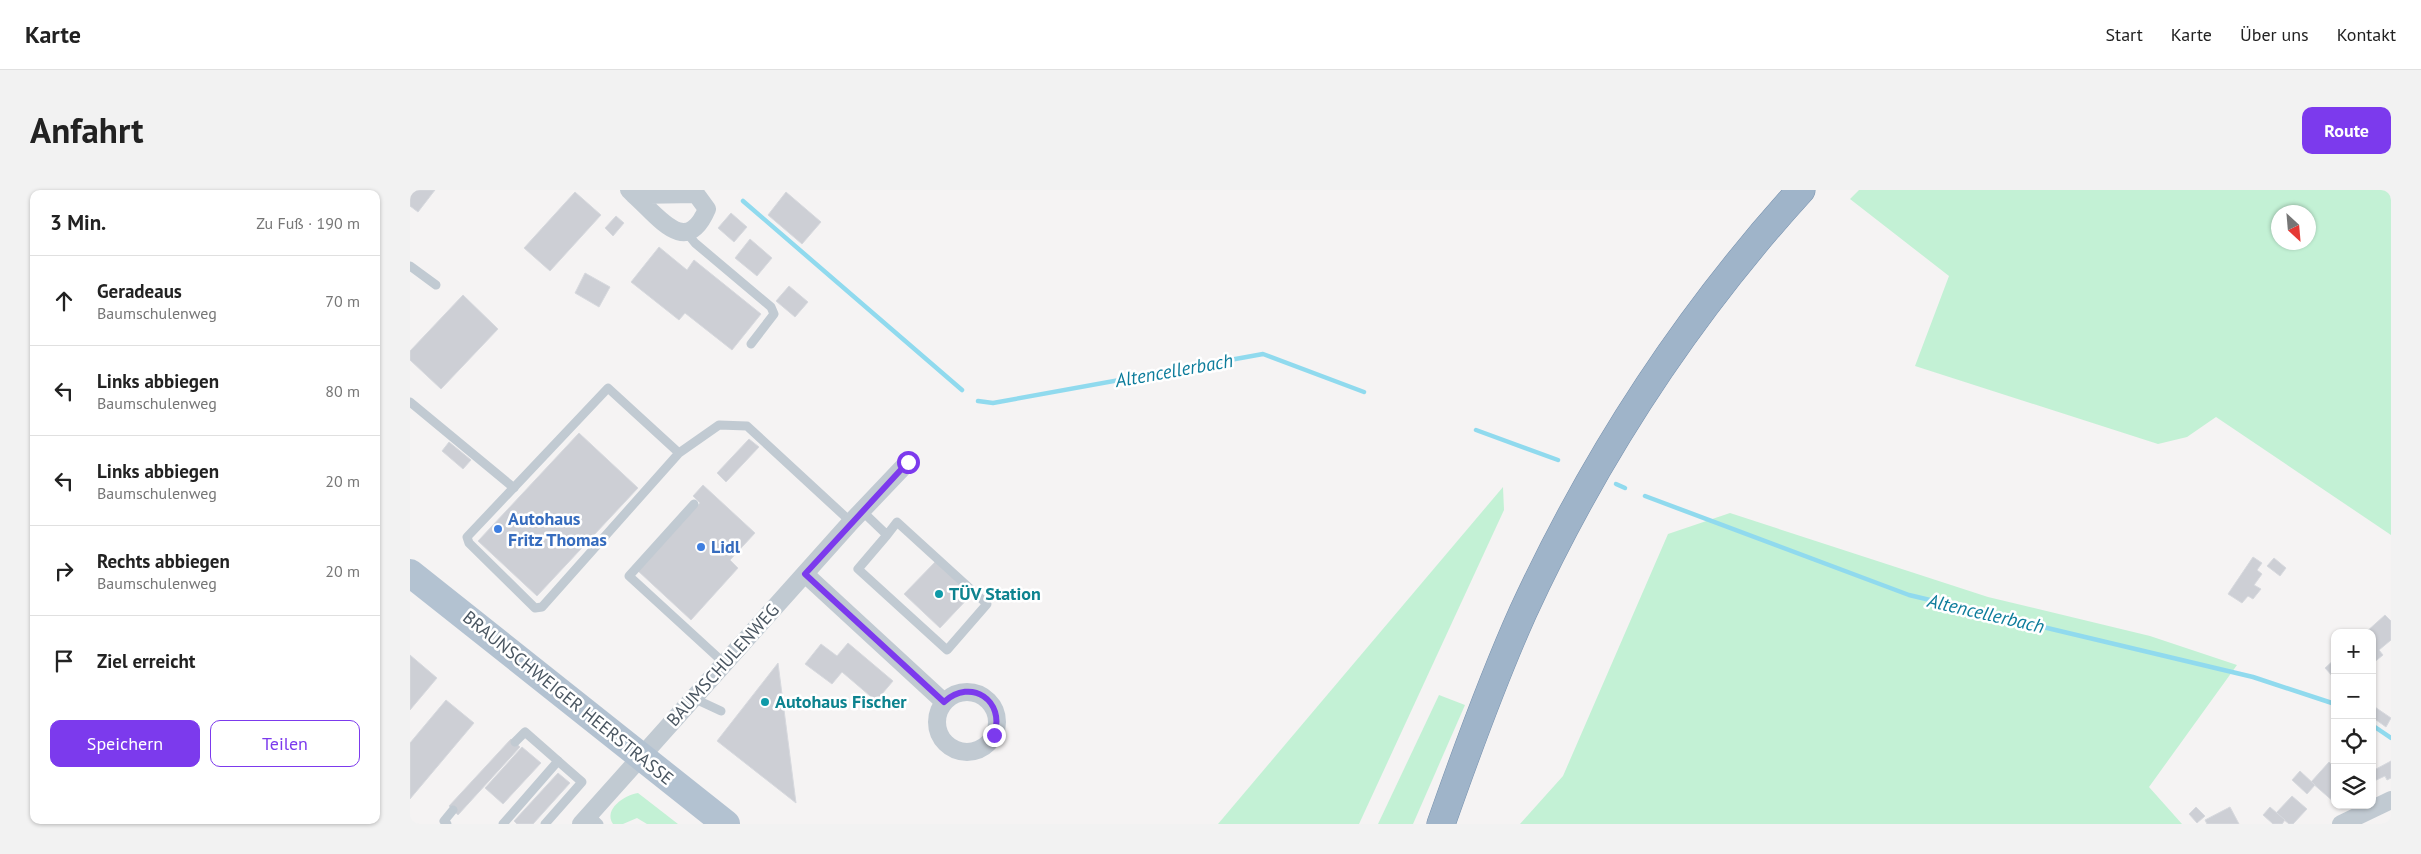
<!DOCTYPE html>
<html lang="de">
<head>
<meta charset="utf-8">
<style>
  body { margin:0; font-family:"PT Sans",sans-serif; background:#f2f2f2; color:#222 }
  .controls { position:absolute; right:15px; bottom:15px; display:grid; overflow:hidden; border-radius:10px; box-shadow:0 1px 4px #0004 }
  .controls button { width:45px; height:45px; display:grid; place-items:center; padding:0; border:0; border-bottom:1px solid #e0e0e0; background:#fff; color:#222; font:25px sans-serif }
  .compass { position:absolute; left:1861px; top:15px; width:45px; height:45px; border-radius:50%; background:#fff; box-shadow:0 1px 4px #0004; rotate:154deg }
  .stop { position:absolute; width:15px; height:15px; margin:-11px; border:4px solid #7c3aed; border-radius:50%; background:#fff }
  .stop.end { background:#7c3aed; border-color:#fff; box-shadow:0 1px 5px #0008 }
  .list { margin:0; padding:0; list-style:none }
  h2 { display:flex; justify-content:space-between; align-items:center; height:65px; margin:0; padding:0 20px; font-size:21px }
  h2 small { font-size:16px; font-weight:400; color:#767676 }
  .list li { display:grid; grid-template-columns:32px 1fr auto; gap:15px; align-items:center; box-sizing:border-box; height:90px; padding:0 20px; border-top:1px solid #e0e0e0 }
  .list b { display:block; font-size:19px; white-space:nowrap }
  .list p { margin:0; font-size:16px; white-space:nowrap; color:#767676 }
  .list em { font-size:16px; font-style:normal; color:#767676 }
  .actions { display:flex; gap:10px; padding:15px 20px }
  .actions a { flex:1; padding:11px 0; border:1px solid #7c3aed; border-radius:10px; text-align:center; font-size:18px; color:#7c3aed }
  .actions .main { background:#7c3aed; color:#fff }
  .icon { flex:none; width:28px; height:28px; fill:none; stroke:currentColor; stroke-width:2; stroke-linecap:round; stroke-linejoin:round }
  .map { position:relative; flex:none; width:1981px; height:634px; overflow:hidden; border-radius:10px }
  header { display:flex; align-items:center; gap:30px; box-sizing:border-box; height:70px; padding:0 25px; background:#fff; border-bottom:1px solid #e0e0e0 }
  header strong { font-size:24px }
  nav { display:flex; gap:28px; margin-inline-start:auto; font-size:18px }
  .intro { display:flex; align-items:center; justify-content:space-between; box-sizing:border-box; height:120px; padding:0 30px }
  h1 { margin:0; font-size:35px }
  .button { padding:12px 22px; border-radius:10px; background:#7c3aed; color:#fff; font-size:18px; font-weight:700 }
  main { display:flex; gap:30px; padding:0 30px }
  aside { flex:1; background:#fff; border-radius:10px; box-shadow:0 1px 4px #0004 }
  .map>svg:first-child { display:block }
  .green { fill:#c3f1d5; fill-rule:evenodd }
  .lines { fill:none; stroke-linecap:round; stroke-linejoin:round }
  .stream { stroke:#90daee; stroke-width:4.5 }
  .building { fill:#cdcfd5; stroke:#d7d9de }
  .trunk-casing { stroke:#7690ad; stroke-width:29 }
  .service { stroke:#c1cad2; stroke-width:9 }
  .minor { stroke:#c1cad2; stroke-width:18 }
  .primary { stroke:#b3c2d1; stroke-width:28 }
  .trunk { stroke:#9fb4c9; stroke-width:28 }
  .route { stroke:#7c3aed; stroke-width:6 }
  .shop-dot { fill:#3f7fe0; stroke:#fff; stroke-width:2 }
  .culture-dot { fill:#0f9aa8; stroke:#fff; stroke-width:2 }
  .labels { text-anchor:middle; stroke-width:5; stroke-linejoin:round; paint-order:stroke }
  .shop-label { font-size:18px; font-weight:bold; fill:#366cbe; stroke:#fff; text-anchor:start }
  .culture-label { font-size:18px; font-weight:bold; fill:#0d838f; stroke:#fff; text-anchor:start }
  .street-label { font-size:18px; fill:#4a5661; stroke:#fff }
  .water-label { font-size:19px; font-style:italic; fill:#0c7c9b; stroke:#fff }
</style>
</head>
<body>
<header>
<strong>Karte</strong>
<nav><a>Start</a><a>Karte</a><a>Über uns</a><a>Kontakt</a></nav>
</header>
<div class="intro"><h1>Anfahrt</h1><a class="button">Route</a></div>
<main>
<aside>
<h2>3 Min.<small>Zu Fuß · 190 m</small></h2>
<ul class="list">
<li><svg class="icon" aria-label="ahead" viewBox="0 0 24 24"><path d="M12 20V5M6 11l6-6 6 6"/></svg><div><b>Geradeaus</b><p>Baumschulenweg</p></div><em>70 m</em></li>
<li><svg class="icon" aria-label="left" viewBox="0 0 24 24"><path d="M17 20v-9H6M10 6l-5 5 5 5"/></svg><div><b>Links abbiegen</b><p>Baumschulenweg</p></div><em>80 m</em></li>
<li><svg class="icon" aria-label="left" viewBox="0 0 24 24"><path d="M17 20v-9H6M10 6l-5 5 5 5"/></svg><div><b>Links abbiegen</b><p>Baumschulenweg</p></div><em>20 m</em></li>
<li><svg class="icon" aria-label="right" viewBox="0 0 24 24"><path d="M7 20v-9h11M14 6l5 5-5 5"/></svg><div><b>Rechts abbiegen</b><p>Baumschulenweg</p></div><em>20 m</em></li>
<li><svg class="icon" aria-label="arrive" viewBox="0 0 24 24"><path d="M6 21V4h12l-3 4 3 4H6"/></svg><div><b>Ziel erreicht</b></div></li>
</ul>
<div class="actions"><a class="main">Speichern</a><a>Teilen</a></div>
</aside>
<div class="map">
<svg width="1981" height="634" viewBox="0 0 1981 634">
  <rect width="100%" height="100%" fill="#f5f3f3"/>
  <!-- green -->
  <g class="green">
    <path d="M1449 0H1981V345L1806 227 1777 247 1748 254 1505 176 1539 86 1440 9ZM1868 22H1898V52H1868Z"/>
    <path d="M1093 297 1094 320 949 634H808Z"/>
    <path d="M1320 323 1578 407 1740 446 1827 475 1739 597 1772 634H1110L1153 586 1258 344Z"/>
    <path d="M1029 505 1055 515 1003 634H968Z"/>
    <path d="M228 603 268 634H237L227 628 213 634H203C193 619 215 605 228 603Z"/>
  </g>
  <g class="lines">
    <!-- stream -->
    <g class="stream">
      <path d="M333 11 552 200"/>
      <path d="M568 211 583 213 853 164 954 202"/>
      <path d="M1066 240 1148 270"/>
      <path d="M1206 294 1215 298"/>
      <path d="M1235 306 1499 405 1843 487 1925 514"/>
      <path d="M1962 535 1981 548"/>
    </g>
  </g>
  <!-- building -->
  <g class="building">
    <path d="M0 0H25L8 22 0 16Z"/>
    <path d="M165 2 191 25 140 81 114 58Z"/>
    <path d="M376 2 411 32 392 54 358 25Z"/>
    <path d="M321 23 337 37 324 52 308 38Z"/>
    <path d="M206 26 214 33 203 46 195 38Z"/>
    <path d="M340 49 362 68 347 86 325 68Z"/>
    <path d="M249 57 277 80 284 70 351 124 322 160 275 123 269 130 221 92Z"/>
    <path d="M175 83 200 97 189 117 165 103Z"/>
    <path d="M379 96 398 112 385 127 366 111Z"/>
    <path d="M53 105 88 139 31 199 0 170V161Z"/>
    <path d="M169 243 228 298 127 406 68 351Z"/>
    <path d="M339 249 349 257 316 292 307 283Z"/>
    <path d="M39 252 61 270 53 279 32 261Z"/>
    <path d="M293 295 345 343 320 370 328 378 281 430 227 380 290 313 283 306Z"/>
    <path d="M1843 367 1852 373 1847 380 1852 384 1844 395 1851 399 1843 409 1838 406 1832 413 1818 404Z"/>
    <path d="M1864 368 1876 378 1870 386 1857 376Z"/>
    <path d="M527 370 563 403 530 438 494 404Z"/>
    <path d="M1975 425 1981 431V450L1969 460 1973 465 1962 474V443H1955Z"/>
    <path d="M438 453 483 491 466 511 432 482 422 494 395 474 411 454 427 466Z"/>
    <path d="M0 465 27 488 0 520Z"/>
    <path d="M1925 469V489L1915 478Z"/>
    <path d="M368 473 386 613 307 551Z"/>
    <path d="M36 510 64 533 0 609V553Z"/>
    <path d="M1962 515 1981 528 1976 537 1962 527Z"/>
    <path d="M101 549 110 557 48 625 39 616Z"/>
    <path d="M112 557 131 573 93 614 75 598Z"/>
    <path d="M1962 571 1966 579 1981 571V588L1977 590 1975 586 1962 592Z"/>
    <path d="M1919 572 1925 578V613L1901 592Z"/>
    <path d="M1890 581 1905 595 1897 604 1882 590Z"/>
    <path d="M148 583 160 593 123 634H107L104 631Z"/>
    <path d="M1882 606 1897 619 1883 634H1879L1866 623Z"/>
    <path d="M1786 617 1795 626 1787 633 1779 624Z"/>
    <path d="M1820 617 1829 634H1797L1795 630Z"/>
    <path d="M1860 617 1875 630 1872 634H1863L1853 625Z"/>
  </g>
  <g class="lines">
    <!-- trunk casing -->
    <g class="trunk-casing">
      <path id="trunk" d="M1031 634C1056 563 1082 491 1113 422 1184 268 1277 125 1391 0"/>
    </g>
    <!-- service -->
    <g class="service">
      <path d="M277 43 285 53 361 117 364 124 341 154"/>
      <path d="M0 76 26 95"/>
      <path d="M0 212 104 298"/>
      <path d="M269 263 198 198 57 347 59 353 125 418 132 417 269 263 309 235 337 236 441 332"/>
      <path d="M284 314 219 386 314 473"/>
      <path d="M452 321 477 345 448 379 537 460 577 414 487 332 477 345"/>
      <path d="M283 508 311 521"/>
      <path d="M105 552 115 542 148 571"/>
      <path d="M180 625 189 634"/>
      <path d="M37 634 34 631 43 620"/>
      <path d="M93 634 148 571 172 592 135 634"/>
    </g>
    <!-- minor -->
    <g class="minor">
      <path d="M219 0 224 5C249 27 276 68 297 19L286 4 224 5"/>
      <path d="M395 384 534 512"/>
      <circle cx="557" cy="532" r="30"/>
      <path d="M171 634 441 332 498 272"/>
      <path d="M1931 634 1981 610"/>
    </g>
    <!-- primary -->
    <path class="primary" d="M0 383 316 634"/>
    <!-- trunk -->
    <use href="#trunk" class="trunk"/>
  </g>
  <g class="lines">
    <!-- route -->
    <path class="route" d="M498 272 395 384 534 512C561 487 596 511 584 545"/>
  </g>
  <!-- markers -->
  <g class="shop-dot">
    <circle cx="88" cy="339" r="5"/>
    <circle cx="291" cy="357" r="5"/>
  </g>
  <g class="culture-dot">
    <circle cx="529" cy="404" r="5"/>
    <circle cx="355" cy="512" r="5"/>
  </g>
  <g class="labels">
    <!-- shop labels -->
    <g class="shop-label">
      <text x="98" y="335">Autohaus<tspan x="98" dy="21">Fritz Thomas</tspan></text>
      <text x="301" y="363">Lidl</text>
    </g>
    <!-- culture labels -->
    <g class="culture-label">
      <text x="539" y="410">TÜV Station</text>
      <text x="365" y="518">Autohaus Fischer</text>
    </g>
    <!-- street labels -->
    <g class="street-label">
      <text transform="translate(313 475) rotate(-48)" y="6">BAUMSCHULENWEG</text>
      <text transform="translate(158 508) rotate(39)" y="6">BRAUNSCHWEIGER HEERSTRASSE</text>
    </g>
    <!-- water labels -->
    <g class="water-label">
      <text transform="translate(764 180) rotate(-10)" y="7">Altencellerbach</text>
      <text transform="translate(1576 423) rotate(13)" y="7">Altencellerbach</text>
    </g>
  </g>
</svg>
<div class="controls">
<button>+</button>
<button>−</button>
<button><svg class="icon" aria-label="locate" viewBox="0 0 24 24"><circle cx="12" cy="12" r="6"/><path d="M12 2v4M12 18v4M2 12h4M18 12h4"/></svg></button>
<button><svg class="icon" aria-label="layers" viewBox="0 0 24 24"><path d="M12 4l9 5-9 5-9-5zM3 14l9 5 9-5"/></svg></button>
</div>
<svg class="compass" viewBox="-18 -18 36 36"><path d="M0-13l5 13h-10z" fill="#e53935"/><path d="M0 13l5-13h-10z" fill="#767676"/></svg>
<div class="stop" style="left:498px;top:272px"></div>
<div class="stop end" style="left:584px;top:545px"></div>
</div>
</main>
</body>
</html>
